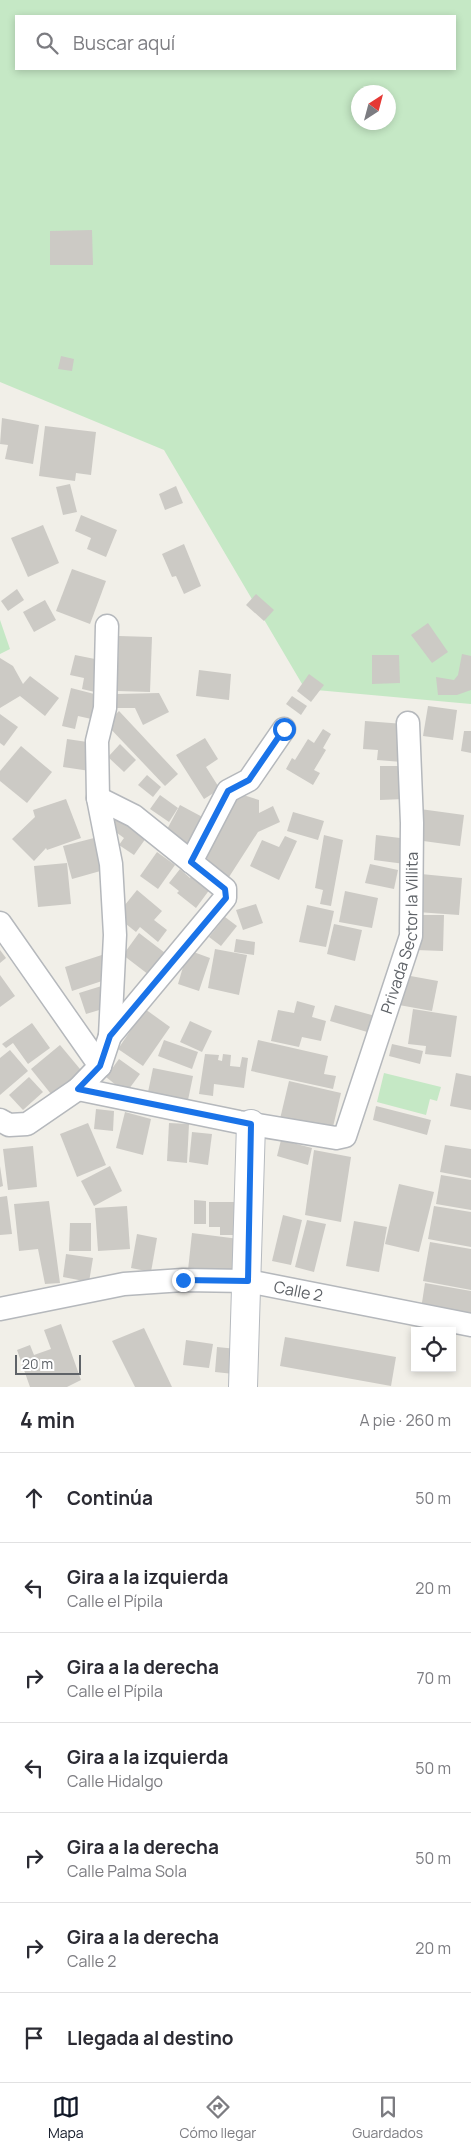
<!DOCTYPE html>
<html lang="es">
<head>
<meta charset="utf-8">
<style>
  body { margin:0; font-family:Manrope,sans-serif; background:#f2f2f3; color:#2b2b33 }
  .controls { position:absolute; right:15px; bottom:15px; display:grid; overflow:hidden; border-radius:0px; box-shadow:0 2px 8px #0003 }
  .controls button { width:45px; height:45px; display:grid; place-items:center; padding:0; border:0; border-bottom:1px solid #e1e1e2; background:#fff; color:#2b2b33; font:25px sans-serif }
  .compass { position:absolute; left:351px; top:85px; width:45px; height:45px; border-radius:50%; background:#fff; box-shadow:0 2px 8px #0003; rotate:36deg }
  .scale { position:absolute; left:15px; bottom:12px; width:66px; box-sizing:border-box; padding-left:5px; border:2px solid #5f6368; border-top:0; font-size:14px; line-height:18px; white-space:nowrap; color:#5f6368; -webkit-text-stroke:4px #fff; paint-order:stroke }
  .stop { position:absolute; width:15px; height:15px; margin:-11px; border:4px solid #1a73e8; border-radius:50%; background:#fff }
  .stop.end { background:#1a73e8; border-color:#fff; box-shadow:0 1px 5px #0008 }
  .list { margin:0; padding:0; list-style:none }
  h2 { display:flex; justify-content:space-between; align-items:center; height:65px; margin:0; padding:0 20px; font-size:21px }
  h2 small { font-size:16px; font-weight:400; color:#7c7c81 }
  .list li { display:grid; grid-template-columns:32px 1fr auto; gap:15px; align-items:center; box-sizing:border-box; height:90px; padding:0 20px; border-top:1px solid #e1e1e2 }
  .list b { display:block; font-size:19px; white-space:nowrap }
  .list p { margin:0; font-size:16px; white-space:nowrap; color:#7c7c81 }
  .list em { font-size:16px; font-style:normal; color:#7c7c81 }
  .icon { flex:none; width:28px; height:28px; fill:none; stroke:currentColor; stroke-width:2; stroke-linecap:round; stroke-linejoin:round }
  .map { position:relative; flex:none; width:471px; height:1387px; overflow:hidden }
  .search { position:absolute; background:#fff; box-shadow:0 2px 8px #0003; left:15px; right:15px; top:15px; height:55px; display:flex; align-items:center; gap:12px; box-sizing:border-box; padding:0 18px; border-radius:0px; color:#7c7c81; font-size:19px }
  .sheet { height:695px; background:#fff }
  nav { display:flex; justify-content:space-around; align-items:center; box-sizing:border-box; height:70px; border-top:1px solid #e1e1e2; background:#fff; font-size:14px; color:#7c7c81 }
  nav a { display:grid; justify-items:center; gap:2px }
  nav .on { color:#111827 }
  .map>svg:first-child { display:block }
  .green { fill:#c5e8c5; fill-rule:evenodd }
  .building { fill:#cccac5 }
  .lines { fill:none; stroke-linecap:round; stroke-linejoin:round }
  .street-casing { stroke:#b5b8bc; stroke-width:25 }
  .secondary-casing { stroke:#b6babf; stroke-width:30 }
  .street { stroke:#fff; stroke-width:22 }
  .secondary { stroke:#fff; stroke-width:28 }
  .route { stroke:#1a73e8; stroke-width:6 }
  .labels { text-anchor:middle; stroke-width:5; stroke-linejoin:round; paint-order:stroke }
  .street-label { font-size:16px; fill:#5f6368; stroke:#fff }
</style>
</head>
<body>
<div class="map">
<svg width="471" height="1387" viewBox="0 0 471 1387">
  <rect width="100%" height="100%" fill="#f1efe8"/>
  <!-- green -->
  <g class="green">
    <path d="M0 0H471V704L305 689 164 450 0 382ZM16 16H455V69H16ZM358 92H388V122H358Z"/>
    <path d="M0 620 10 649 0 654Z"/>
    <path d="M384 1073 441 1087 437 1101 430 1099 426 1115 377 1102Z"/>
  </g>
  <!-- building -->
  <g class="building">
    <path d="M92 230 93 265H50V231Z"/>
    <path d="M61 356 74 359 72 371 58 369Z"/>
    <path d="M2 418 39 425 33 464 5 459 8 445 0 444Z"/>
    <path d="M45 426 96 432 91 475 76 473 75 481 39 476Z"/>
    <path d="M70 484 77 512 63 515 56 487Z"/>
    <path d="M176 486 183 503 165 510 159 494Z"/>
    <path d="M81 515 117 530 106 557 87 549 91 538 75 531Z"/>
    <path d="M43 525 59 563 28 577 11 538Z"/>
    <path d="M184 544 201 586 184 594 176 576 172 577 162 554Z"/>
    <path d="M72 569 106 581 90 624 56 611Z"/>
    <path d="M17 589 24 600 8 611 1 601Z"/>
    <path d="M256 594 274 610 264 621 246 605Z"/>
    <path d="M45 600 56 620 34 632 23 612Z"/>
    <path d="M428 623 448 652 432 663 411 635Z"/>
    <path d="M119 636 152 637 150 692 117 691Z"/>
    <path d="M462 654 471 656V690L457 695H438L436 677 454 680 458 675Z"/>
    <path d="M75 655 105 661 99 693 82 689 84 678 70 675Z"/>
    <path d="M372 655H399L400 683 372 684Z"/>
    <path d="M0 658 13 666 23 684 30 676 59 698 45 716 20 696 0 708Z"/>
    <path d="M199 670 231 674 229 700 196 696Z"/>
    <path d="M309 674 324 685 311 702 297 691Z"/>
    <path d="M71 688 102 696 96 720 78 716 75 729 62 726Z"/>
    <path d="M159 693 169 712 143 725 135 708H117V694Z"/>
    <path d="M292 696 307 706 301 715 286 704Z"/>
    <path d="M428 706 457 710 453 740 423 736Z"/>
    <path d="M119 711 178 774 165 786 106 724Z"/>
    <path d="M0 714 18 727 4 746 0 743Z"/>
    <path d="M365 721 404 724 402 762 377 760 378 750 363 749Z"/>
    <path d="M323 729 331 734 323 748 326 750 314 770 320 773 313 785 286 769 292 758 295 760 308 739 314 743Z"/>
    <path d="M464 731H471V753L461 751Z"/>
    <path d="M205 738 218 759 206 767 220 789 204 799 176 755Z"/>
    <path d="M67 739 94 743 90 771 63 767Z"/>
    <path d="M120 744 136 760 124 772 108 757Z"/>
    <path d="M21 746 52 772 27 803 0 781V771Z"/>
    <path d="M380 766H403L404 799 380 800Z"/>
    <path d="M147 775 161 787 153 797 138 785Z"/>
    <path d="M237 793 259 800V813L273 806 280 822 258 832 229 877 200 860Z"/>
    <path d="M160 795 178 808 169 822 150 809Z"/>
    <path d="M66 799 81 838 47 850 46 848 34 861 12 839 35 817 33 810Z"/>
    <path d="M180 805 208 820 191 850 164 835Z"/>
    <path d="M420 809 464 815 460 846 416 840Z"/>
    <path d="M293 812 324 821 318 840 287 831Z"/>
    <path d="M115 817 146 838 134 855 119 845 124 838 109 827Z"/>
    <path d="M324 835 343 840 331 906 320 904 323 890 315 888Z"/>
    <path d="M376 835 408 839 405 864 374 860Z"/>
    <path d="M285 836 297 841 279 880 250 866 262 840 279 847Z"/>
    <path d="M94 838 104 870 72 879 63 846Z"/>
    <path d="M157 852 175 865 158 889 140 876Z"/>
    <path d="M67 863 71 904 38 907 34 866Z"/>
    <path d="M370 864 398 870 394 889 365 883Z"/>
    <path d="M180 869 190 878 192 875 210 889 196 908 177 893 179 891 169 883Z"/>
    <path d="M421 874 462 878 459 915 417 912Z"/>
    <path d="M137 890 162 911 154 920 167 930 158 942 140 927 136 932 116 916Z"/>
    <path d="M345 891 378 898 372 928 339 922Z"/>
    <path d="M256 904 263 923 243 930 236 910Z"/>
    <path d="M307 905 334 911 326 947 299 942Z"/>
    <path d="M417 915H444L443 951 416 950Z"/>
    <path d="M225 917 237 926 221 946 209 937Z"/>
    <path d="M334 924 362 930 355 961 327 954Z"/>
    <path d="M139 933 169 956 153 978 123 955Z"/>
    <path d="M236 939 255 942 254 955 234 952Z"/>
    <path d="M215 949 247 955 239 995 208 988Z"/>
    <path d="M0 950 6 958 0 963Z"/>
    <path d="M188 950 210 958 199 991 178 984Z"/>
    <path d="M111 952V978L72 991 65 967Z"/>
    <path d="M0 975 15 996 0 1007Z"/>
    <path d="M405 975 438 981 432 1011 399 1005Z"/>
    <path d="M108 984 106 1008 86 1014 79 993Z"/>
    <path d="M297 1001 315 1006 312 1017 326 1021 321 1041 302 1037 299 1047 271 1041 278 1010 294 1013Z"/>
    <path d="M335 1005 379 1017 374 1034 330 1021Z"/>
    <path d="M145 1009 170 1027 143 1066 118 1049Z"/>
    <path d="M413 1009 457 1016 451 1057 425 1054 426 1046 408 1044Z"/>
    <path d="M190 1021 212 1031 202 1052 180 1042Z"/>
    <path d="M32 1023 50 1048 28 1064 13 1043 6 1048 2 1044Z"/>
    <path d="M164 1040 198 1052 192 1069 158 1056Z"/>
    <path d="M258 1040 328 1056 324 1074 336 1076 333 1089 251 1071Z"/>
    <path d="M392 1044 423 1051 420 1064 389 1056Z"/>
    <path d="M60 1045 85 1075 55 1099 31 1069Z"/>
    <path d="M10 1050 28 1071 0 1095V1058Z"/>
    <path d="M205 1054 219 1055 218 1060 222 1061 223 1054 231 1055 230 1066 240 1067 242 1057 248 1058 244 1088 214 1084 213 1096 199 1094Z"/>
    <path d="M119 1059 140 1074 126 1093 106 1077Z"/>
    <path d="M153 1068 193 1076 187 1105 147 1097Z"/>
    <path d="M456 1073 471 1076V1110L450 1106Z"/>
    <path d="M29 1077 43 1092 23 1110 9 1095Z"/>
    <path d="M289 1081 341 1093 332 1131 280 1119Z"/>
    <path d="M376 1106 431 1120 427 1135 373 1120Z"/>
    <path d="M96 1109 114 1111 113 1131 94 1129Z"/>
    <path d="M125 1112 151 1119 143 1155 116 1148Z"/>
    <path d="M88 1123 106 1165 77 1177 60 1134Z"/>
    <path d="M169 1123 189 1124 187 1163 167 1161Z"/>
    <path d="M192 1132 212 1134 208 1165 189 1162Z"/>
    <path d="M281 1140 312 1148 308 1165 277 1156Z"/>
    <path d="M445 1145 471 1149V1178L440 1172Z"/>
    <path d="M33 1146 37 1187 8 1190 3 1149Z"/>
    <path d="M314 1150 351 1157 341 1222 305 1215Z"/>
    <path d="M0 1166 3 1186 0 1187Z"/>
    <path d="M110 1166 122 1191 94 1206 81 1181Z"/>
    <path d="M441 1175 471 1180V1210L436 1204Z"/>
    <path d="M399 1184 434 1192 419 1252 385 1244Z"/>
    <path d="M7 1196 12 1234 0 1235V1197Z"/>
    <path d="M194 1200 206 1201V1224H194Z"/>
    <path d="M49 1201 60 1283 45 1284 38 1249 19 1251 14 1204Z"/>
    <path d="M209 1202H244V1235H220V1227H209Z"/>
    <path d="M127 1206 130 1249 98 1251 95 1208Z"/>
    <path d="M434 1206 471 1212V1247L428 1239Z"/>
    <path d="M283 1215 302 1220 291 1265 272 1261Z"/>
    <path d="M307 1220 326 1224 314 1272 295 1267Z"/>
    <path d="M354 1221 387 1227 379 1272 346 1266Z"/>
    <path d="M70 1223H91V1251H69Z"/>
    <path d="M192 1233 239 1239 235 1275 188 1270Z"/>
    <path d="M137 1234 157 1238 151 1272 131 1268Z"/>
    <path d="M430 1242 471 1249V1290L423 1281Z"/>
    <path d="M66 1254 93 1258 89 1282 63 1277Z"/>
    <path d="M425 1283 471 1291V1317L421 1309Z"/>
    <path d="M61 1324 81 1380 67 1387H30L17 1350 30 1345 34 1355 51 1349 44 1330Z"/>
    <path d="M144 1328 172 1387H135L112 1341Z"/>
    <path d="M285 1337 396 1357 391 1386 280 1366Z"/>
    <path d="M186 1340 213 1344 209 1368 183 1365Z"/>
    <path d="M217 1347 237 1349 234 1374 215 1372Z"/>
  </g>
  <g class="lines">
    <!-- street casing -->
    <g class="street-casing">
      <g id="street">
        <path d="M107 626 105 708 97 741 98 798 111 864 115 935 110 1036"/>
        <path d="M191 862 228 791 249 780 284 729"/>
        <path d="M0 923 100 1066"/>
        <path id="s1" d="M78 1089 239 1122 336 1138 345 1136 411 936 412 823 408 723"/>
        <path d="M0 1120 9 1125 27 1124 78 1089 100 1066 110 1036 225 898V889L134 816 98 798"/>
        <path id="s2" d="M0 1309 124 1284 183 1280 248 1281 471 1325"/>
      </g>
    </g>
    <!-- secondary casing -->
    <g class="secondary-casing">
      <path id="secondary" d="M243 1387 251 1124"/>
    </g>
    <!-- street -->
    <use href="#street" class="street"/>
    <!-- secondary -->
    <use href="#secondary" class="secondary"/>
  </g>
  <g class="lines">
    <!-- route -->
    <path class="route" d="M183 1280 248 1281 251 1124 78 1089 100 1066 110 1036 226 898 225 889 191 862 228 791 249 780 284 729"/>
  </g>
  <g class="labels">
    <!-- street labels -->
    <g class="street-label">
      <text dy="6" stroke="none"><textPath href="#s1" startOffset="484">Privada Sector la Villita</textPath></text>
      <text dy="6" stroke="none"><textPath href="#s2" startOffset="302">Calle 2</textPath></text>
    </g>
  </g>
</svg>
<div class="controls">
<button><svg class="icon" aria-label="locate" viewBox="0 0 24 24"><circle cx="12" cy="12" r="6"/><path d="M12 2v4M12 18v4M2 12h4M18 12h4"/></svg></button>
</div>
<svg class="compass" viewBox="-18 -18 36 36"><path d="M0-13l5 13h-10z" fill="#e53935"/><path d="M0 13l5-13h-10z" fill="#7c7c81"/></svg>
<div class="scale">20 m</div>
<div class="stop" style="left:284px;top:729px"></div>
<div class="stop end" style="left:183px;top:1280px"></div>
<div class="search"><svg class="icon" aria-label="search" viewBox="0 0 24 24"><circle cx="10" cy="10" r="6"/><path d="M15 15l6 6"/></svg>Buscar aquí</div>
</div>
<section class="sheet">
<h2>4 min<small>A pie · 260 m</small></h2>
<ul class="list">
<li><svg class="icon" aria-label="ahead" viewBox="0 0 24 24"><path d="M12 20V5M6 11l6-6 6 6"/></svg><div><b>Continúa</b></div><em>50 m</em></li>
<li><svg class="icon" aria-label="left" viewBox="0 0 24 24"><path d="M17 20v-9H6M10 6l-5 5 5 5"/></svg><div><b>Gira a la izquierda</b><p>Calle el Pípila</p></div><em>20 m</em></li>
<li><svg class="icon" aria-label="right" viewBox="0 0 24 24"><path d="M7 20v-9h11M14 6l5 5-5 5"/></svg><div><b>Gira a la derecha</b><p>Calle el Pípila</p></div><em>70 m</em></li>
<li><svg class="icon" aria-label="left" viewBox="0 0 24 24"><path d="M17 20v-9H6M10 6l-5 5 5 5"/></svg><div><b>Gira a la izquierda</b><p>Calle Hidalgo</p></div><em>50 m</em></li>
<li><svg class="icon" aria-label="right" viewBox="0 0 24 24"><path d="M7 20v-9h11M14 6l5 5-5 5"/></svg><div><b>Gira a la derecha</b><p>Calle Palma Sola</p></div><em>50 m</em></li>
<li><svg class="icon" aria-label="right" viewBox="0 0 24 24"><path d="M7 20v-9h11M14 6l5 5-5 5"/></svg><div><b>Gira a la derecha</b><p>Calle 2</p></div><em>20 m</em></li>
<li><svg class="icon" aria-label="arrive" viewBox="0 0 24 24"><path d="M6 21V4h12l-3 4 3 4H6"/></svg><div><b>Llegada al destino</b></div></li>
</ul>
</section>
<nav>
<a class="on"><svg class="icon" aria-label="map" viewBox="0 0 24 24"><path d="M3 6l6-2 6 2 6-2v14l-6 2-6-2-6 2zM9 4v14M15 6v14"/></svg>Mapa</a>
<a><svg class="icon" aria-label="directions" viewBox="0 0 24 24"><path d="M12 3l9 9-9 9-9-9zM9 14v-3h6M13 9l2 2-2 2"/></svg>Cómo llegar</a>
<a><svg class="icon" aria-label="saved" viewBox="0 0 24 24"><path d="M7 4h10v16l-5-4-5 4z"/></svg>Guardados</a>
</nav>
</body>
</html>
